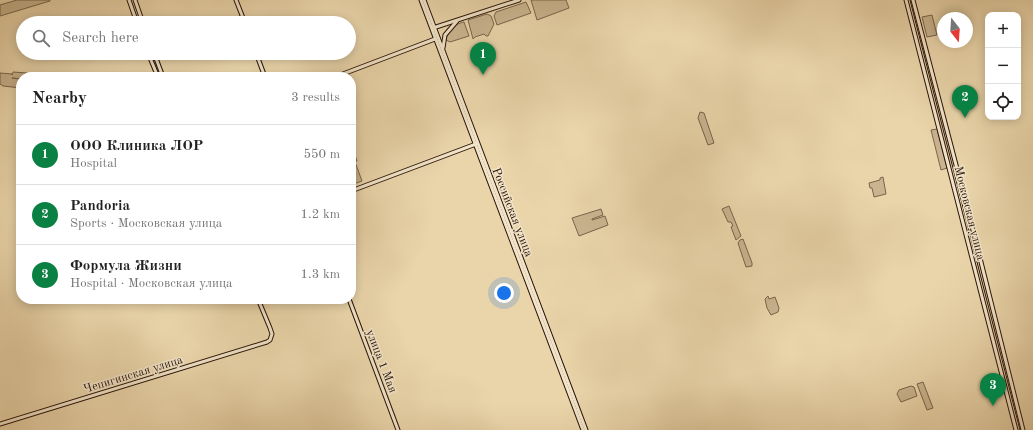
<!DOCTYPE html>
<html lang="en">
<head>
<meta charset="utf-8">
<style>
  body { margin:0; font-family:"Old Standard TT",serif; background:#f6f6f6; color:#222 }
  .controls { position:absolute; right:12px; top:12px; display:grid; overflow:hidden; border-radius:8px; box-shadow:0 2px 10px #0003 }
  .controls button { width:36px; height:36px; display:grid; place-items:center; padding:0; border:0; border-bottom:1px solid #e0e0e0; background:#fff; color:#222; font:20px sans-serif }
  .compass { position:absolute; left:937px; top:12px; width:36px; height:36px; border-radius:50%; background:#fff; box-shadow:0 2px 10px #0003; rotate:163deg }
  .you { position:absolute; left:504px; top:293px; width:14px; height:14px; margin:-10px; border:3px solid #fff; border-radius:50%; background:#1a73e8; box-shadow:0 0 0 6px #1a73e833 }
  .badge { display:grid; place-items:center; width:26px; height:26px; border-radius:50%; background:#0b8043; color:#fff; font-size:13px; font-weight:700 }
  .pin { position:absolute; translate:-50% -33px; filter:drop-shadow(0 1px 2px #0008) }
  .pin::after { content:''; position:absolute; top:21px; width:14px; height:12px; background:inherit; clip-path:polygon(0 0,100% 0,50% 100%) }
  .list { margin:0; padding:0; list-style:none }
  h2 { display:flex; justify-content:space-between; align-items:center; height:52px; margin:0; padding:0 16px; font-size:17px }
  h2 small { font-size:13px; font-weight:400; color:#767676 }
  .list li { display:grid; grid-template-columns:26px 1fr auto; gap:12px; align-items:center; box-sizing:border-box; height:60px; padding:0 16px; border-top:1px solid #e0e0e0 }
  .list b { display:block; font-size:15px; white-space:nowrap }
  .list p { margin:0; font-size:13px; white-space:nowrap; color:#767676 }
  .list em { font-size:13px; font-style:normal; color:#767676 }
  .icon { flex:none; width:22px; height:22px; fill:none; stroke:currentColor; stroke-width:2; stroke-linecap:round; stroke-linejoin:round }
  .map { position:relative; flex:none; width:1033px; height:430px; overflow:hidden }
  .search { position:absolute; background:#fff; box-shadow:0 2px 10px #0003; left:16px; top:16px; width:340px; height:44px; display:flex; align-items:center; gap:10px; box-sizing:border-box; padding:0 14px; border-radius:22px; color:#767676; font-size:15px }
  .panel { position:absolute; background:#fff; box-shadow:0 2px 10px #0003; left:16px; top:72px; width:340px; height:232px; border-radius:16px }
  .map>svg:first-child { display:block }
  .green { fill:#c9b48f; stroke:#79644c }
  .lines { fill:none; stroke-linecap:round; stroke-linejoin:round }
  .secondary-casing { stroke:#291309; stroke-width:5 }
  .secondary { stroke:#f1e4c8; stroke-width:3 }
  .tram { stroke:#291309; stroke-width:1 }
  .labels { text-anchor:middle; stroke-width:3; stroke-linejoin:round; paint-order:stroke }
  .street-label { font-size:12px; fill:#291309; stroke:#f1e4c8 }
</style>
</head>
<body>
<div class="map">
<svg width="1033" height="430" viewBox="0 0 1033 430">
  <rect width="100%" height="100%" fill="#ead5aa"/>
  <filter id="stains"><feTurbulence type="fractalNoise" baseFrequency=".005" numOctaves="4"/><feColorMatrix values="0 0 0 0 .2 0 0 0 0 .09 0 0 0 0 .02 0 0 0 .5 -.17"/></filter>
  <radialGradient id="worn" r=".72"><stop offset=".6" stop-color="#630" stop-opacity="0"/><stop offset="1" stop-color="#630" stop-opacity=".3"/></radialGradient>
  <!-- green -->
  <g class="green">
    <path d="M17 0H50V1L0 16V5Z"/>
    <path d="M531 0H566L569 8 537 20Z"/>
    <path d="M526 2 531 13 497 25 494 16 496 12Z"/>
    <path d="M487 14 491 16 494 24 488 36H486L484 34 475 37 473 39 468 20Z"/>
    <path d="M932 15 937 35 927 37 922 17Z"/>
    <path d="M464 22 469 36 450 42 446 40C448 31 454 24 464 22Z"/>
    <path d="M13 72 27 73 26 77H21V79L12 78 21 79V88L3 86 0 84V73L12 74V75Z"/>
    <path d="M700 112 704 113 714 143 708 145 698 118Z"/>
    <path d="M937 129 947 168 941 170 931 130Z"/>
    <path d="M351 144 357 161 355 162 362 181 351 185Z"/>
    <path d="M883 177 886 194 874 197 872 188H870L869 183 880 180V178Z"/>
    <path d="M729 206 741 236 736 240 731 227 733 226 731 222H728L722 209Z"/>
    <path d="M601 209 603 215 592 219V220L605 216 608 225 579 236 572 218Z"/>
    <path d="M743 239 752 263V266L746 267 738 243 740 240Z"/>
    <path d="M768 296 769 299 775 297 779 308 778 312 771 315 767 308 765 299Z"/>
    <path d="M923 382 933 408 927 410 917 384Z"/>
    <path d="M911 386 914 387 917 396 901 402 897 394 899 390Z"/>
  </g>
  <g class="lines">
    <!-- secondary casing -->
    <g class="secondary-casing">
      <g id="secondary">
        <path d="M129 0 137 23"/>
        <path d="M135 0 143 23"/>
        <path d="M236 0 245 23"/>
        <path d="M421 0 583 430"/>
        <path d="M424 0 586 430"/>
        <path d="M906 0 1016 430"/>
        <path d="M913 0 973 230 1023 430"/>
        <path d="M433 28 519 0"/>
        <path d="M443 48 445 35 457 21"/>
        <path d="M148 53 158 77"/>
        <path d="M154 53 163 77"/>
        <path d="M256 53 265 77"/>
        <path d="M335 77 435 39"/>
        <path d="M351 191 476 144"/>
        <path d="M349 299 398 430"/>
        <path d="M0 424 267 342 270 340 272 334 270 328 258 299"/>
      </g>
    </g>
    <!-- secondary -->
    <use href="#secondary" class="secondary"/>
    <!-- tram -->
    <path class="tram" d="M910 0 1020 430"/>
  </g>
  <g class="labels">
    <!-- street labels -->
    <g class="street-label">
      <text transform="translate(513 212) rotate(69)" y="4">Российская улица</text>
      <text transform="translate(970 213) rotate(76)" y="4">Московская улица</text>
      <text transform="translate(382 361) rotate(69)" y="4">улица 1 Мая</text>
      <text transform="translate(133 374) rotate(-17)" y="4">Чепигинская улица</text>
    </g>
  </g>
  <rect width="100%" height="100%" filter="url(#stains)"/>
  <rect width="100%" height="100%" fill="url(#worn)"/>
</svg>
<div class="controls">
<button>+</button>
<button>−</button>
<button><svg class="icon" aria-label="locate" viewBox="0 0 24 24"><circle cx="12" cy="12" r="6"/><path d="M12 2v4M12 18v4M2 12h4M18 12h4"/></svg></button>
</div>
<svg class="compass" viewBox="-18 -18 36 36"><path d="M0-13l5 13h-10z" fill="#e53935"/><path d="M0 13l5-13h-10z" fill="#767676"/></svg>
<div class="you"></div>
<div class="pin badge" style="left:483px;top:75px">1</div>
<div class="pin badge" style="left:965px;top:118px">2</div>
<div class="pin badge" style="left:993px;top:406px">3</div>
<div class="search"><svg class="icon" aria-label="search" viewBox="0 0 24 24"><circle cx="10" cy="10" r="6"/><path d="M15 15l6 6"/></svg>Search here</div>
<section class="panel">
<h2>Nearby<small>3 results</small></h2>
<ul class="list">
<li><span class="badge">1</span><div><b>ООО Клиника ЛОР</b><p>Hospital</p></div><em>550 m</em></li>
<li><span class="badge">2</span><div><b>Pandoria</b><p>Sports · Московская улица</p></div><em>1.2 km</em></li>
<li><span class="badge">3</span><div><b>Формула Жизни</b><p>Hospital · Московская улица</p></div><em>1.3 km</em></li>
</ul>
</section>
</div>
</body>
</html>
